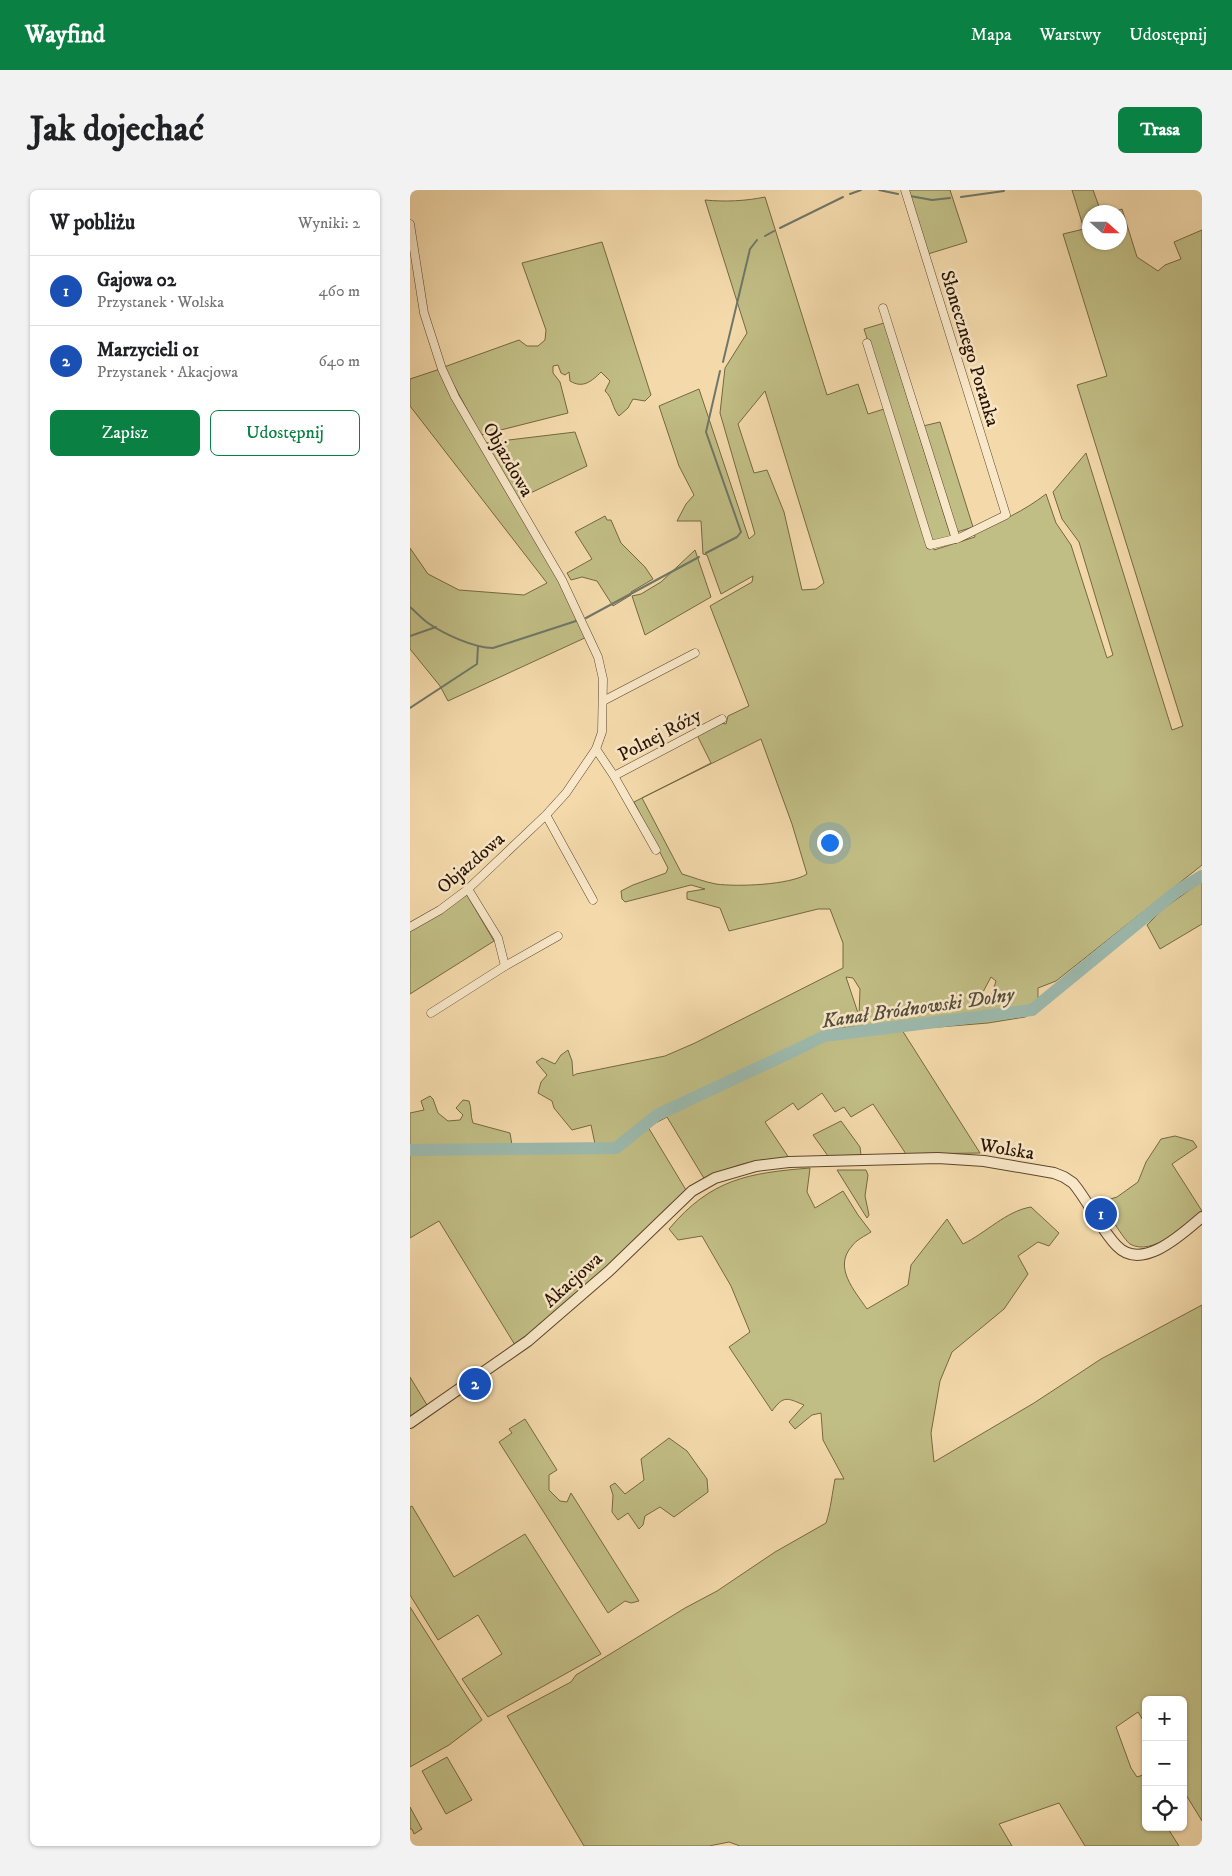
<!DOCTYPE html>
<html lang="pl">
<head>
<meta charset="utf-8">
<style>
  body { margin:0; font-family:"IM FELL DW Pica",serif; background:#f2f2f2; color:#202124 }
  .controls { position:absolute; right:15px; bottom:15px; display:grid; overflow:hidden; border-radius:8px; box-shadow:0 1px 4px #0004 }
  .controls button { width:45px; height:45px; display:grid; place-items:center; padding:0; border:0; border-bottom:1px solid #e0e0e0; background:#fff; color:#202124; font:25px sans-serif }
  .compass { position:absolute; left:672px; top:15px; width:45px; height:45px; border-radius:50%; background:#fff; box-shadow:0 1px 4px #0004; rotate:111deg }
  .you { position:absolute; left:419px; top:652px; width:18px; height:18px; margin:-12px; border:4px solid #fff; border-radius:50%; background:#1a73e8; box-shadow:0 0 0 8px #1a73e833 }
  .badge { display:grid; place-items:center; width:32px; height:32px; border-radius:50%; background:#0b8043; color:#fff; font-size:16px; font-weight:700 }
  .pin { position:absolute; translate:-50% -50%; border:2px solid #fff; box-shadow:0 1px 5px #0006 }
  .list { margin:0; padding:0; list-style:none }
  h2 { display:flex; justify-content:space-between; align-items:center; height:65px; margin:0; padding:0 20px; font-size:21px }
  h2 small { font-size:16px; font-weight:400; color:#757577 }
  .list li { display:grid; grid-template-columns:32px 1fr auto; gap:15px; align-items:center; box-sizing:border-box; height:70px; padding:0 20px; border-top:1px solid #e0e0e0 }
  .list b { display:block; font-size:19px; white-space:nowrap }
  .list p { margin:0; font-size:16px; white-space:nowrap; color:#757577 }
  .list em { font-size:16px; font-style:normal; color:#757577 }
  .actions { display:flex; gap:10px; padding:15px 20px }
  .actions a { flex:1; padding:11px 0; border:1px solid #0b8043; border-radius:8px; text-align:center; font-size:18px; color:#0b8043 }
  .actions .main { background:#0b8043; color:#fff }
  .icon { flex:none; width:28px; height:28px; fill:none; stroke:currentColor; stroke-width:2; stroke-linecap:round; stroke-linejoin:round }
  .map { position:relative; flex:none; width:792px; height:1656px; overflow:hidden; border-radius:8px }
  header { display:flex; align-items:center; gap:30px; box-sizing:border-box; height:70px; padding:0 25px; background:#0b8043; color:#fff }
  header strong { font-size:24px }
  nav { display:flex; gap:28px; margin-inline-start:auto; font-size:18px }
  .intro { display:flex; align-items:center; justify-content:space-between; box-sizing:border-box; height:120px; padding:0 30px }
  h1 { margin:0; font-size:35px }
  .button { padding:12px 22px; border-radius:8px; background:#0b8043; color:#fff; font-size:18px; font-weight:700 }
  main { display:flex; gap:30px; padding:0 30px }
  aside { flex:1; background:#fff; border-radius:8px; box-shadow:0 1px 4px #0004 }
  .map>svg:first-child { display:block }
  .green { fill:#c1be85; stroke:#766842; fill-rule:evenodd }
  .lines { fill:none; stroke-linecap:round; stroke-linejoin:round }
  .stream { stroke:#6f7768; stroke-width:2 }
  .river { stroke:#9cbaae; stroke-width:12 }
  .minor-casing { stroke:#5d452b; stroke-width:9 }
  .tertiary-casing { stroke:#5d452b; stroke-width:12 }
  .minor { stroke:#f8e7c8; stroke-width:8 }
  .tertiary { stroke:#f8e7c8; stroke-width:10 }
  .labels { text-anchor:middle; stroke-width:5; stroke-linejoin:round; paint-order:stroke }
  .street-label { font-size:19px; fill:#2b1300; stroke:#f8e7c8 }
  .water-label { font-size:20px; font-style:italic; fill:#534d3d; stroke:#f8e7c8 }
</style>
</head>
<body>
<header>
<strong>Wayfind</strong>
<nav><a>Mapa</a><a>Warstwy</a><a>Udostępnij</a></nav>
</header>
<div class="intro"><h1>Jak dojechać</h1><a class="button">Trasa</a></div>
<main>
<aside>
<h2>W pobliżu<small>Wyniki: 2</small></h2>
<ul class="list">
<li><span class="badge" style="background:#1a4fb4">1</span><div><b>Gajowa 02</b><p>Przystanek · Wolska</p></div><em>460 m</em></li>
<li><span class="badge" style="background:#1a4fb4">2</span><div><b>Marzycieli 01</b><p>Przystanek · Akacjowa</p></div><em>640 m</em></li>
</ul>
<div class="actions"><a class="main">Zapisz</a><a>Udostępnij</a></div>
</aside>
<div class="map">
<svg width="792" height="1656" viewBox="0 0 792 1656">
  <rect width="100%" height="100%" fill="#f4daab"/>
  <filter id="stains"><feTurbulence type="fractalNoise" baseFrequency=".004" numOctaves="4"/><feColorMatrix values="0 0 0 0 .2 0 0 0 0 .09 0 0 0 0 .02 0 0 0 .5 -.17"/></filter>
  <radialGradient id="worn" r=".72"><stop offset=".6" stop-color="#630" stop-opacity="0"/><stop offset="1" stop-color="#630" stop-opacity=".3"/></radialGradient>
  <!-- green -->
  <g class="green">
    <path d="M498 0H540L557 52 518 64Z"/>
    <path d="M662 0H683L691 22H680V52H710V22H704L712 19 727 67 748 81 755 75 771 69 764 52 792 40V675L646 791 628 798V809L631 818 615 827 578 833 492 840 570 963 496 964 463 914 441 927 434 917 425 922 412 903 388 920 383 913 355 932 379 968C346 969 324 974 295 990L257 927 238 937 276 1000C258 1016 242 1034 224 1051 186 1087 147 1122 105 1155L29 1031 0 1048V923L14 920 11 911 20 906 23 909 28 923 38 931 50 930 53 925 46 918 53 910 59 911C62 919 60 925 63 933L100 943 102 955 185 954 181 935 162 940 144 918 142 911 128 903 131 892 137 885 126 872 132 868 145 874 151 865 158 860 162 871 163 886 166 884 255 866 285 853 433 778V753L420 719H408L319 741 310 718 277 709V702L295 699 281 695 215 712 212 709 211 701 223 695 256 683 258 678 224 612 301 573 287 545 311 533 316 534 318 526 339 516 300 416 342 392 343 386 311 404 297 365 293 364 291 331H267L276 314 284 305 269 276 249 216 289 199 339 349 345 344 310 223 315 178 337 143 295 10C315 12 336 11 355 7L417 205 448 194 458 224 474 219 524 360 565 347 564 343C590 332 614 321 636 304L646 333 661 355 697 468 703 465 669 352 652 329 643 302 676 263 762 540 773 536 667 195 697 186 653 44 674 39ZM355 201 414 393 406 399 392 400 374 322 357 280 344 283 328 234ZM351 549 382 634 397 684C380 695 327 697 306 694 294 692 283 687 272 684L232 608ZM436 787 443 788 450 799 449 826ZM581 787 586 791 582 804 563 811 573 802ZM488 833 492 840 421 848 419 839Z"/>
    <path d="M192 52 241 205 235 211 223 209 218 218 209 226C202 218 203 208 195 201L200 191 191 182C182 191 173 199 160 191L159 182 155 185 151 183 148 175 143 176V183L150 192 158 223 71 245 34 177 109 150 117 156H128L135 150 136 140 112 73Z"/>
    <path d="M474 133 541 347 522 353 454 139Z"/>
    <path d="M30 179 147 386 167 427 166 430 179 446 38 511 30 496 0 459V358L18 384 49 400 114 405 137 393 0 216V189Z"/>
    <path d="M530 232 563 337 547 342 513 236Z"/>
    <path d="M165 242 177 276 108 309 74 253Z"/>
    <path d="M195 326 197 330H201L211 353 235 377 243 389 221 402V405L203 416 187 391 172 387 161 390 157 383 182 369 165 342Z"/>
    <path d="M285 360 301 407 235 445 222 406 231 404 251 392Z"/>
    <path d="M792 691V734L750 759 737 735 753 719Z"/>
    <path d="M57 705 84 751 0 804V739Z"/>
    <path d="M431 931 450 957 451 965 418 966 403 945Z"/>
    <path d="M765 946 783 951 787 957 762 974 792 1021C777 1035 742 1067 720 1054 714 1050 696 1020 691 1012L707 1007 728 992 736 972 751 949Z"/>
    <path d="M400 978 397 1002 405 1018 433 1001 448 1025 461 1042C455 1046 446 1050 442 1056 423 1077 444 1100 457 1119L498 1095 501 1075 537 1029 553 1054C576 1043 596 1021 621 1017L649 1043 639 1056 628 1052 608 1066 618 1084 594 1119 542 1162 530 1191 521 1243 524 1272 624 1213 691 1169 792 1115V1631L773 1600V1510H736V1535L728 1522 706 1537 721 1578 727 1587 736 1584V1637H757L769 1656H675L649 1613 589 1634 602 1656H330L319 1652 299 1656H174L97 1526 161 1492 166 1485 275 1418 307 1401 365 1362 416 1333C421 1318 422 1304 425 1289H434L413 1250 411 1223 402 1225 385 1239 379 1232 394 1215C377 1208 374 1205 362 1221L319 1157 340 1142 321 1096 292 1046 268 1050 259 1039C301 989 338 983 400 978Z"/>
    <path d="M427 980H456L458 985 455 1006 459 1025 457 1028Z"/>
    <path d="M0 1187 17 1215 0 1226Z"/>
    <path d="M115 1229 147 1280 139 1285V1300L150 1311 157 1312 161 1303 229 1411 221 1413 215 1411 198 1423 89 1252 102 1243 99 1239Z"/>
    <path d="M259 1248 277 1261 297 1289 298 1302 264 1327 250 1317 235 1326 233 1335 229 1339 218 1323 208 1330 202 1322 203 1305 200 1296 205 1293 215 1304 234 1290 231 1269Z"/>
    <path d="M2 1316 44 1387 115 1344 191 1464 78 1527 52 1489 92 1464 68 1425 28 1450 0 1405V1317Z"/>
    <path d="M0 1417 72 1530 39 1555 0 1577Z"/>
    <path d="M37 1567 62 1610 36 1624 12 1581Z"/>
    <path d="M0 1617 12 1639 4 1644 2 1639H0Z"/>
  </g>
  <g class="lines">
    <!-- stream -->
    <g class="stream">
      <path d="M469 0 488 4"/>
      <path d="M440 4 451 0"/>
      <path d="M500 6 522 10 540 8"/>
      <path d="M551 7 594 1"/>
      <path d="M370 38 433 7"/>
      <path d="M355 46 364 41"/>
      <path d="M313 172 340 59 347 50"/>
      <path d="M296 363 327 347 331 342 296 242 310 181"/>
      <path d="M0 417C6 422 11 428 18 433 34 444 64 458 83 458L166 431"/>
      <path d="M176 428 289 367"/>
      <path d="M0 446 26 437"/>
      <path d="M0 518 67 474 68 456"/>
    </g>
    <!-- river -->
    <path class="river" d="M0 960 206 958 247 925 386 860 414 846 622 820 767 701 792 686"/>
    <!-- minor casing -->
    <g class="minor-casing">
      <g id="minor">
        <path d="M0 34 14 123 32 179 45 207 152 390 188 467 193 489 192 542 186 559 156 603 136 625 58 699 30 720 0 737"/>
        <path d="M473 118 546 349"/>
        <path d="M457 153 520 355 549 348 596 325 495 0"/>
        <path d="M193 511 285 463"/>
        <path d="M186 559 204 586 312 529"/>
        <path d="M204 586 246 660"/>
        <path d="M136 625 183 710"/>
        <path d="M58 699 88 748 95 776"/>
        <path d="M21 823 95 776 148 746"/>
      </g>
    </g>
    <!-- tertiary casing -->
    <g class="tertiary-casing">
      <path id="tertiary" d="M0 1233 118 1151 199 1081 282 1001 305 988 346 976 379 972 528 968 574 971 644 983 654 987 663 993C679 1012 691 1040 707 1056 732 1082 772 1044 792 1027"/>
    </g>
    <!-- minor -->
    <use href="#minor" class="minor"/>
    <!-- tertiary -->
    <use href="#tertiary" class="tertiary"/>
  </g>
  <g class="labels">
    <!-- street labels -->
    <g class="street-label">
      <text transform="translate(561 158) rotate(73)" y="7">Słonecznego Poranka</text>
      <text transform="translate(99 269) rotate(60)" y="7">Objazdowa</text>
      <text transform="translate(249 544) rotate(-28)" y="7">Polnej Róży</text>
      <text transform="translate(60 672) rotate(-41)" y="7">Objazdowa</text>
      <text transform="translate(597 958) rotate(9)" y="7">Wolska</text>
      <text transform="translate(162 1089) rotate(-42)" y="7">Akacjowa</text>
    </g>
    <!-- water labels -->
    <g class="water-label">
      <text transform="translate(508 817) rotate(-8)" y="7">Kanał Bródnowski Dolny</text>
    </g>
  </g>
  <rect width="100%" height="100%" filter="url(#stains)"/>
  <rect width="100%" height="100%" fill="url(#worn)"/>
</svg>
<div class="controls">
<button>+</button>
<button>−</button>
<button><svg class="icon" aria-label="locate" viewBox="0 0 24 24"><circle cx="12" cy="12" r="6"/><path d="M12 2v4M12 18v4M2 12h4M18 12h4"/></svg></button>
</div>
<svg class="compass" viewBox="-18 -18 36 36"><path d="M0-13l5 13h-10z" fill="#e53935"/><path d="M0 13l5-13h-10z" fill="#757577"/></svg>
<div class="you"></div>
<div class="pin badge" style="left:691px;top:1024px;background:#1a4fb4">1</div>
<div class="pin badge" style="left:65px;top:1194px;background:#1a4fb4">2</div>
</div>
</main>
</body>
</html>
